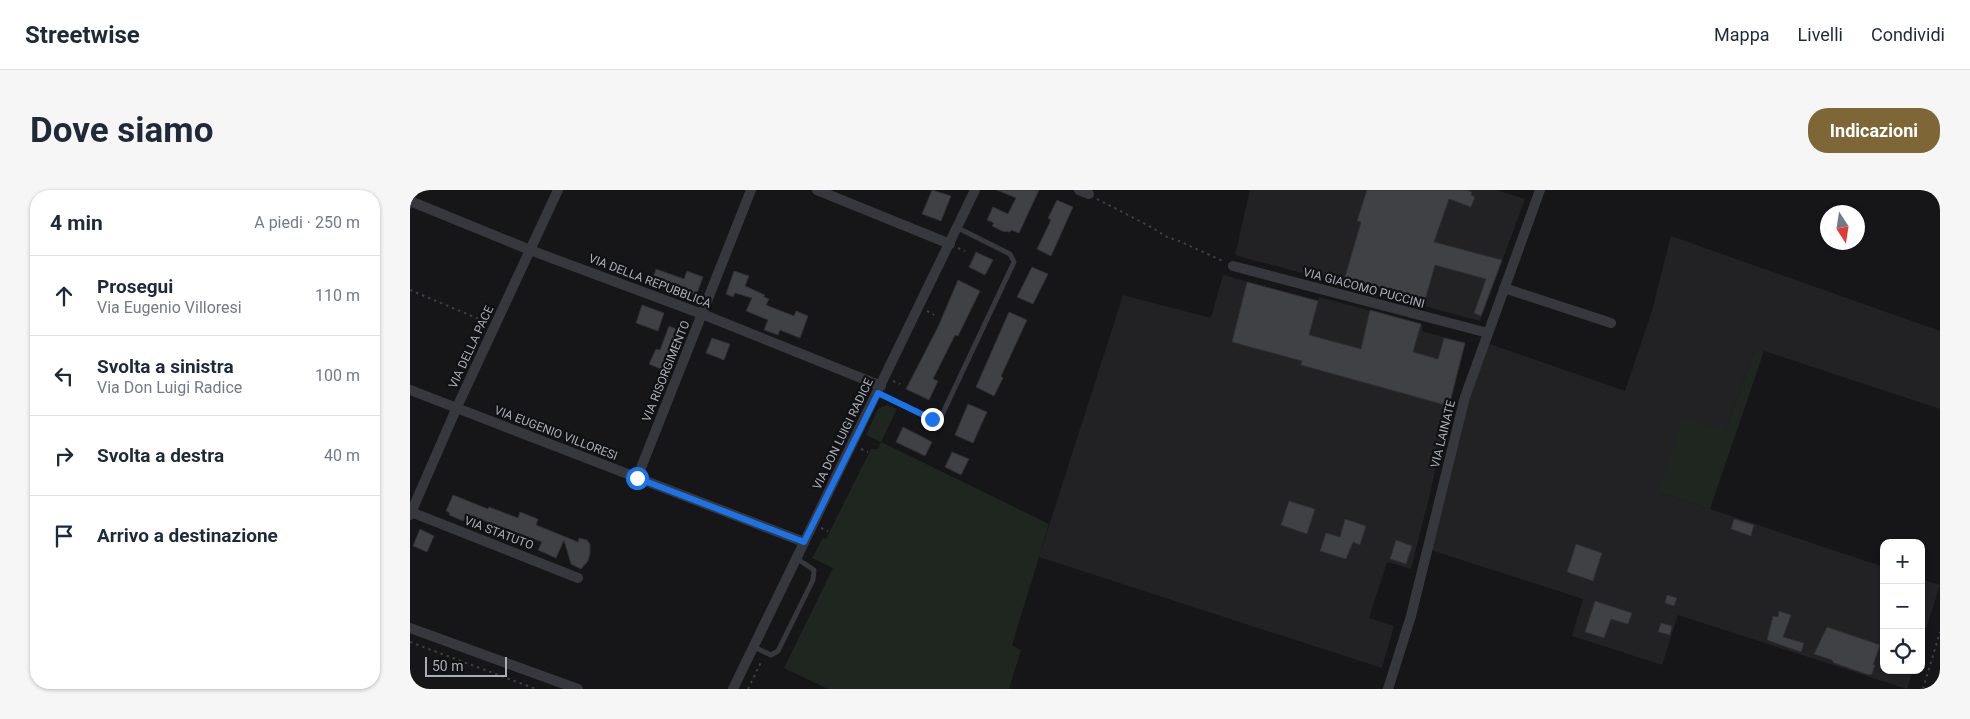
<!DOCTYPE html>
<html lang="it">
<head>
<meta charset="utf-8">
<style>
  body { margin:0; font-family:Roboto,sans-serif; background:#f6f6f7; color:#1f2937 }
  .controls { position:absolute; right:15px; bottom:15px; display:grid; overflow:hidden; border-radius:10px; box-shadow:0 1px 4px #0004 }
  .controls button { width:45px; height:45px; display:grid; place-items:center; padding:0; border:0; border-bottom:1px solid #e0e1e3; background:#fff; color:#1f2937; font:25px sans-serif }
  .compass { position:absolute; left:1410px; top:15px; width:45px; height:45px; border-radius:50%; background:#fff; box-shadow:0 1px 4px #0004; rotate:168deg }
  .scale { position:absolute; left:15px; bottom:12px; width:82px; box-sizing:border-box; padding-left:5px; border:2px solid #a8adb8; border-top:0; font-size:14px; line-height:18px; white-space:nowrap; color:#a8adb8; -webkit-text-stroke:4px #111113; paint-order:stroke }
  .stop { position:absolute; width:15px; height:15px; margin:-11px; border:4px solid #1a73e8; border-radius:50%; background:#fff }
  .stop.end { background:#1a73e8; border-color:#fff; box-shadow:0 1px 5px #0008 }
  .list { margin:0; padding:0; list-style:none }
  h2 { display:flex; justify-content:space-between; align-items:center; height:65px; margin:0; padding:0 20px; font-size:21px }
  h2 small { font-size:16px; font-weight:400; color:#747a83 }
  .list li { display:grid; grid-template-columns:32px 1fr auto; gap:15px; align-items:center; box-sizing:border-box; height:80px; padding:0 20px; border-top:1px solid #e0e1e3 }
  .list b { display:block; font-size:19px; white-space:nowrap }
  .list p { margin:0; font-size:16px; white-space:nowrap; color:#747a83 }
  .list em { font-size:16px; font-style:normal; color:#747a83 }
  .icon { flex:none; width:28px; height:28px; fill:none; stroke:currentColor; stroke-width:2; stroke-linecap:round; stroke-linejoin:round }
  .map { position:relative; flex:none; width:1530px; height:499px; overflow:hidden; border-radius:20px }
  header { display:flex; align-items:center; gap:30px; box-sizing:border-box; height:70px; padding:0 25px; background:#fff; border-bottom:1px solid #e0e1e3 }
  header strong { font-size:24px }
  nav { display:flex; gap:28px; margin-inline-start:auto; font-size:18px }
  .intro { display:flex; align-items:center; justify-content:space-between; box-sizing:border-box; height:120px; padding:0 30px }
  h1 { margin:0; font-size:35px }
  .button { padding:12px 22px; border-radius:20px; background:#7e6636; color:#fff; font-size:18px; font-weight:700 }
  main { display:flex; gap:30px; padding:0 30px }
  aside { flex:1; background:#fff; border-radius:20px; box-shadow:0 1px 4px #0004 }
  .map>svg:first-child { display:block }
  .built { fill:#222225 }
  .green { fill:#1e261f }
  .building { fill:#404145; stroke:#303034 }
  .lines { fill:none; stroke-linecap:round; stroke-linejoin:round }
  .path { stroke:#3d3f44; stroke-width:2; stroke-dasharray:2.5 4; stroke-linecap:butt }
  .service { stroke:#37383d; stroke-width:5 }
  .minor { stroke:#37383d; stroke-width:10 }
  .route { stroke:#1a73e8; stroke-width:6 }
  .labels { text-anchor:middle; stroke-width:4.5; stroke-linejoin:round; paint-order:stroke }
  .street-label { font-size:12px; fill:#a8adb8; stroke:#111113 }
</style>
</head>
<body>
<header>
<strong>Streetwise</strong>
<nav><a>Mappa</a><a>Livelli</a><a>Condividi</a></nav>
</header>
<div class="intro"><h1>Dove siamo</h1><a class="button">Indicazioni</a></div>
<main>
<aside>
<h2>4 min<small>A piedi · 250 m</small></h2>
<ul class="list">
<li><svg class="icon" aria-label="ahead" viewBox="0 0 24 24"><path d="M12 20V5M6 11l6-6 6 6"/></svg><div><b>Prosegui</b><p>Via Eugenio Villoresi</p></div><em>110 m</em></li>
<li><svg class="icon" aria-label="left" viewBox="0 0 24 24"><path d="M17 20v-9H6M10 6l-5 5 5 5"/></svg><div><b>Svolta a sinistra</b><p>Via Don Luigi Radice</p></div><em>100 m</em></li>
<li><svg class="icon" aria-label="right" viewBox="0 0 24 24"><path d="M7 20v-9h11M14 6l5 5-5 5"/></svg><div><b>Svolta a destra</b></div><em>40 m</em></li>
<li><svg class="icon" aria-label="arrive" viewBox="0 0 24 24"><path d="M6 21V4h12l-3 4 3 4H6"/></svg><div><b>Arrivo a destinazione</b></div></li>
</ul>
</aside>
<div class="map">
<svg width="1530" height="499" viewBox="0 0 1530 499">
  <rect width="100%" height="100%" fill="#161618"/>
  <!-- built -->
  <g class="built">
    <path d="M840 0H1087L1115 9 1070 131 825 65Z"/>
    <path d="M1261 46 1530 141V219L1345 158 1316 241 1249 302 1474 377V480H1503L1497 499 1268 425 1252 475 1162 446 1173 409 1021 360 1058 208 1077 153 1215 201 1241 124Z"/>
    <path d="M813 85 908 111 909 107 1013 135 1012 141 1055 153 1039 216 1020 304 1001 379 977 372 959 428 984 436 972 478 629 367 713 105 801 128Z"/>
    <path d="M1511 389 1530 395 1511 454Z"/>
  </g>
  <!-- green -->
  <g class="green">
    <path d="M1345 158 1354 161 1300 319 1249 302 1273 228 1316 241Z"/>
    <path d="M477 215 487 219 471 252 639 334 602 455 611 460 599 499H418L374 478 423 378 402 368 413 348 416 349 461 259H468L471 252 456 245 468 219Z"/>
  </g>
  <!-- building -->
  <g class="building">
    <path d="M522 0 541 6 531 31 512 24Z"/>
    <path d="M587 0H629L609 43 601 40 600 42 592 41 582 36 584 33 577 30 583 17 598 24 606 8Z"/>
    <path d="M957 0H1057L1062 2 1061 5 1065 7 1061 17 1039 9 1024 52 1092 70 1071 126 1064 123 1076 89 1025 75 1015 110 935 87 951 32 947 31Z"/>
    <path d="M647 10 663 17 641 66 627 59 641 30 638 28Z"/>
    <path d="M566 62 583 70 575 85 559 77Z"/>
    <path d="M622 77 638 84 623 114 607 107Z"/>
    <path d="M246 79 274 89 277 81 293 87 286 106 259 95 257 100 241 94Z"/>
    <path d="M324 81 339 86 335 96 355 105 354 107 359 109 356 115 384 126 386 121 398 126 390 148 370 140 368 145 354 140 358 130 336 121 342 108 325 103 323 107 316 104Z"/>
    <path d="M548 90 570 101 548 146 545 145 523 189 528 191 519 210 496 199 528 137Z"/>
    <path d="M837 92 908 111 899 145 951 159 960 120 1011 134 1003 162 1028 169 1034 148 1055 153 1039 216 891 175 892 171 822 152Z"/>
    <path d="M232 115 254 123 248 141 226 133Z"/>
    <path d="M599 122 617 130 591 186 593 188 584 206 566 197Z"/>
    <path d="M259 136 273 142 267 156 264 155 253 180 239 174 246 159 250 160Z"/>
    <path d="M302 148 320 154 314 170 296 163Z"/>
    <path d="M558 214 577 222 563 253 545 245Z"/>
    <path d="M493 237 522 252 515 266 486 252Z"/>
    <path d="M542 262 559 269 551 285 535 277Z"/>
    <path d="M43 305 78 319 79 317 108 328 110 322 128 329 126 335 168 352 169 348 177 350 180 354V363L178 371 171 379 161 374 154 350 146 368 128 360 132 352 59 325 57 330 54 329 53 331 39 325 40 323 36 321Z"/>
    <path d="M879 311 905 319 897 344 871 335Z"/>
    <path d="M935 329 956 336 950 355 943 352 936 369 910 361 916 343 930 347Z"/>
    <path d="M1324 329 1344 335 1341 346 1321 339Z"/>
    <path d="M10 339 24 346 17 362 3 356Z"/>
    <path d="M986 350 1002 356 996 374 980 369Z"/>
    <path d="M1166 354 1192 363 1183 391 1157 382Z"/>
    <path d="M1257 405 1267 408 1264 416 1255 413Z"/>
    <path d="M1185 411 1222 423 1218 434 1201 429 1194 448 1175 442Z"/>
    <path d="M1369 421 1381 425 1373 447 1394 453 1391 462 1357 450 1363 426 1368 427Z"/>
    <path d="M1251 433 1262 436 1260 445 1248 442Z"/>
    <path d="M1417 437 1470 455 1463 475H1465L1462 484 1459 485 1424 473 1422 470 1404 464Z"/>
  </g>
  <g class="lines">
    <!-- path -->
    <g class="path">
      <path d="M687 9 741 37 757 47 769 51 815 72"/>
      <path d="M548 58 555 61"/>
      <path d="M0 100 76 132"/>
      <path d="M517 121 524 125"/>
      <path d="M483 191 490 194"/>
      <path d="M451 259 458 262"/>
      <path d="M411 338 418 341"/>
      <path d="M0 452 126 499"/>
      <path d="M338 499 352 470"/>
      <path d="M1513 499 1530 442"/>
    </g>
    <!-- service -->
    <g class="service">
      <path d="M468 203 518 228 523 229 531 227 604 72 600 64 548 38"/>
      <path d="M344 457 361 465 368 461 403 390 404 380 386 368"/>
    </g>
    <!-- minor -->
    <g class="minor">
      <path d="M407 0 540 54"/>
      <path d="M669 0 679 4"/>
      <path d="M0 11 120 60 292 124 471 196"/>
      <path d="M823 76 1078 143"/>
      <path d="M1094 98 1201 133"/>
      <path d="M0 200 394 352"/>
      <path d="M227 288 341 0"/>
      <path d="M1 322 168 388"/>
      <path d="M0 325 47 217 148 0"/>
      <path d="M0 438 168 499"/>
      <path d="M323 499 565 0"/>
      <path d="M978 499 1001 426 1055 207 1130 0"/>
    </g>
  </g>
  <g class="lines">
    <!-- route -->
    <path class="route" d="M227 288 394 352 468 203 522 229"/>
  </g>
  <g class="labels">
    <!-- street labels -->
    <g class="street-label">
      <text transform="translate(240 91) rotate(21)" y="4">VIA DELLA REPUBBLICA</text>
      <text transform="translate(954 98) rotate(15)" y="4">VIA GIACOMO PUCCINI</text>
      <text transform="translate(61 157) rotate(-65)" y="4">VIA DELLA PACE</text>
      <text transform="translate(256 181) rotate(-68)" y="4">VIA RISORGIMENTO</text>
      <text transform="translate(146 243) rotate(21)" y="4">VIA EUGENIO VILLORESI</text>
      <text transform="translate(433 244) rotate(-64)" y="4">VIA DON LUIGI RADICE</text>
      <text transform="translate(1033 244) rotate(-76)" y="4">VIA LAINATE</text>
      <text transform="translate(89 343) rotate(21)" y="4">VIA STATUTO</text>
    </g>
  </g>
</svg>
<div class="controls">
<button>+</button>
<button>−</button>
<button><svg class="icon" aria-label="locate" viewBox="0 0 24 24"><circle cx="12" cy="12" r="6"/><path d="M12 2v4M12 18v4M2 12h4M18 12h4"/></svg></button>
</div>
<svg class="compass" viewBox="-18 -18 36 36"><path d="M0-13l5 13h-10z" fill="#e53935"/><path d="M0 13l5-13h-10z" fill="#747a83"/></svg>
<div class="scale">50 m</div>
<div class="stop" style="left:227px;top:288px"></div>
<div class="stop end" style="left:522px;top:229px"></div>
</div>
</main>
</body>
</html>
